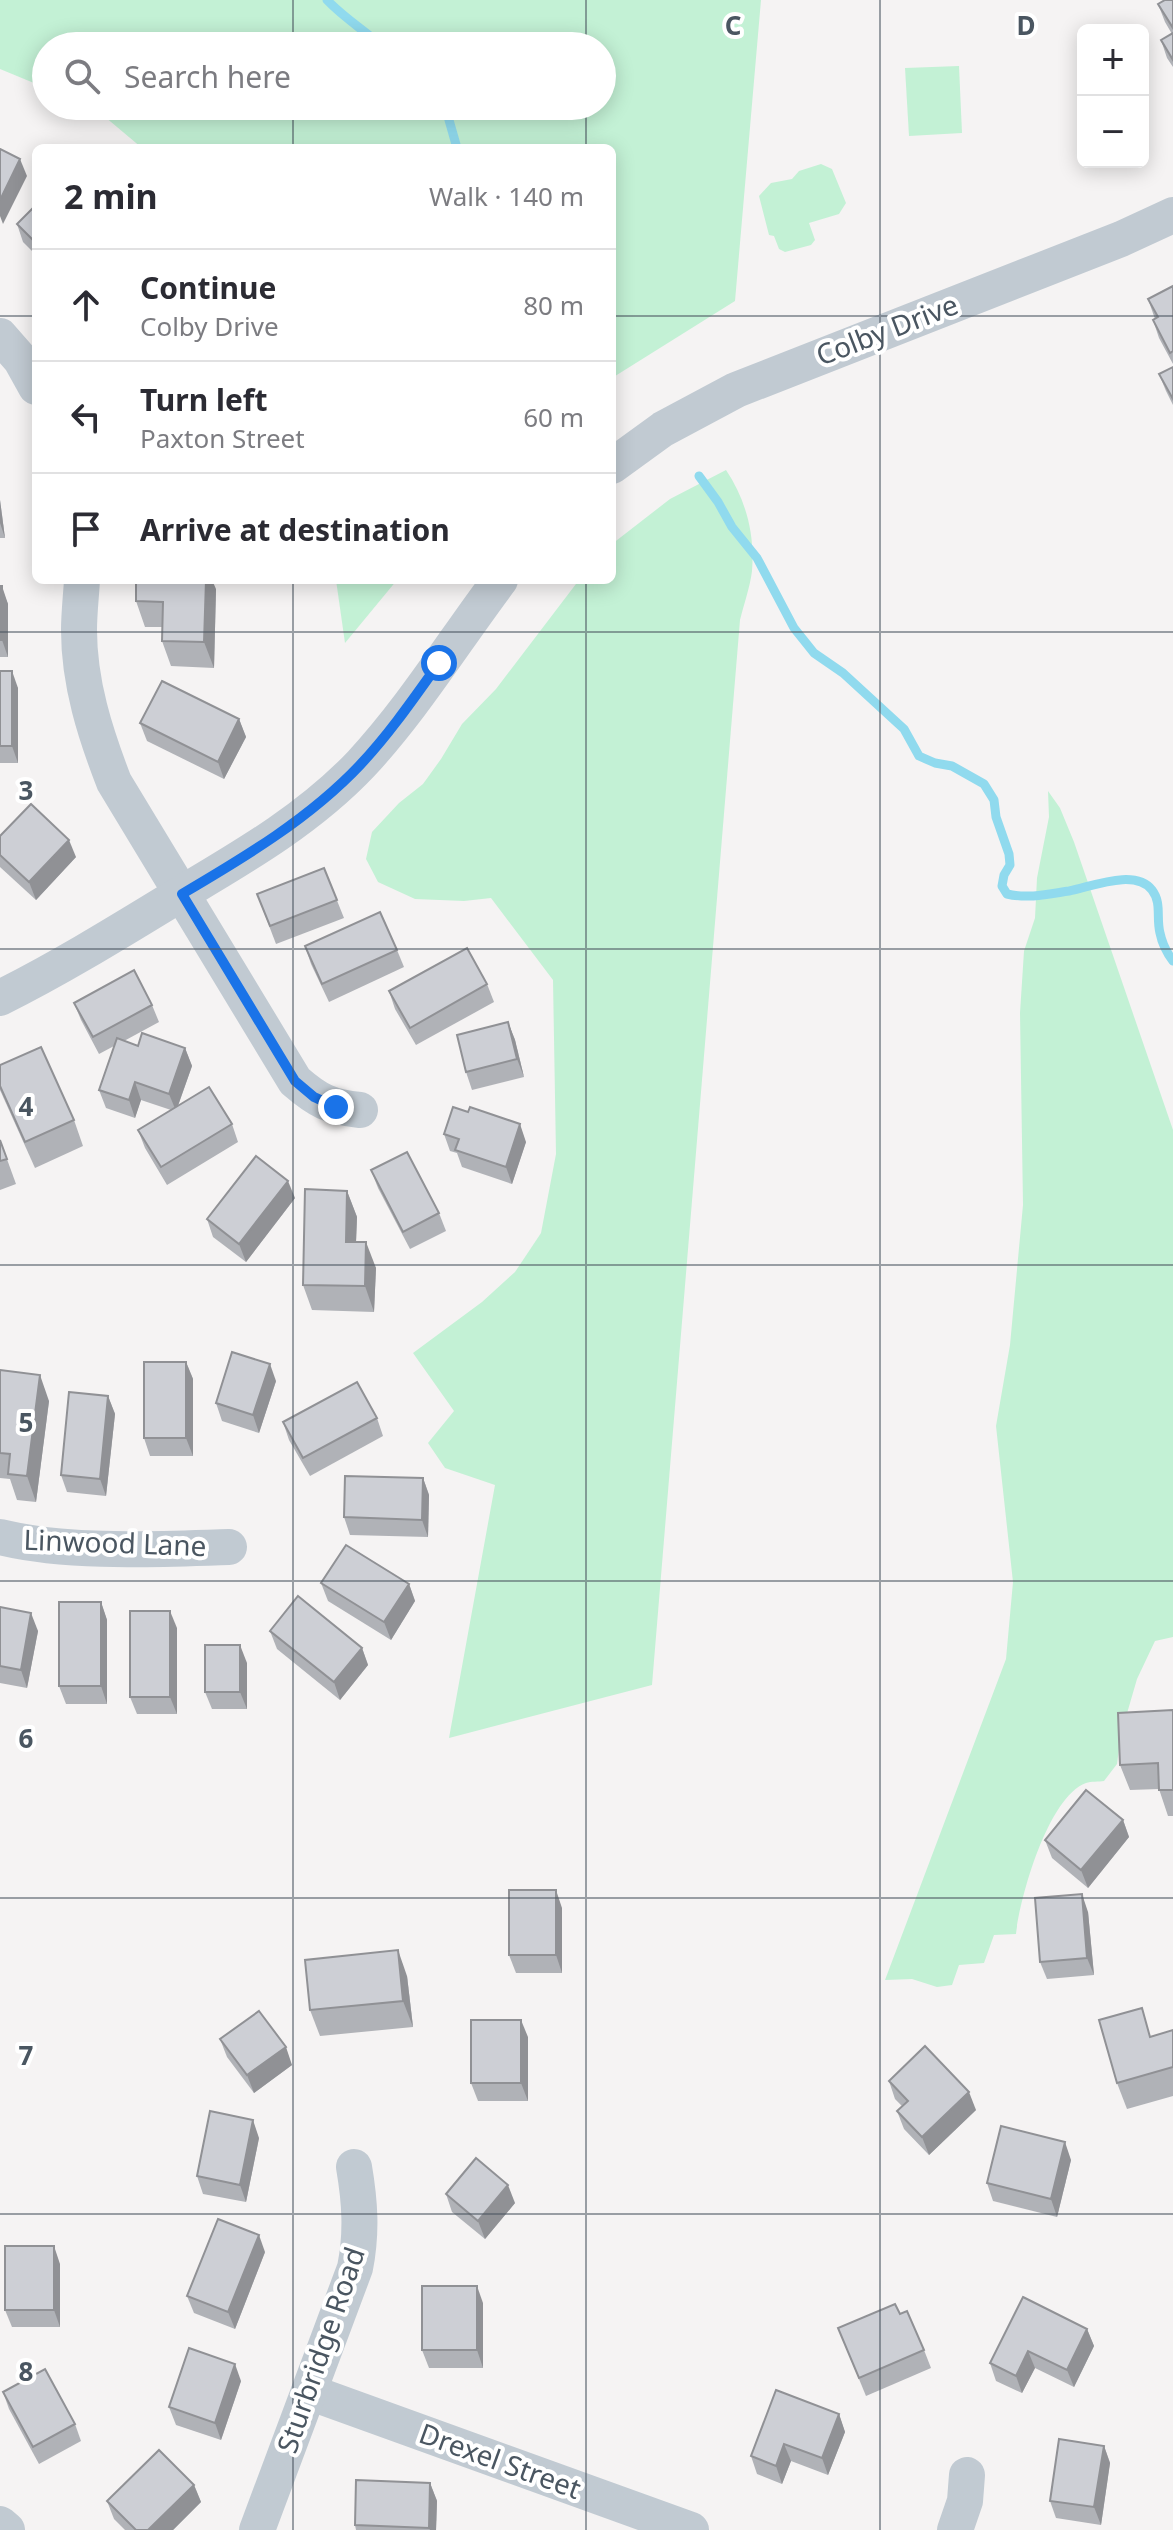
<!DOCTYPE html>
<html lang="en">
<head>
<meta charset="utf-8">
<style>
  body { margin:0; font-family:"Noto Sans",sans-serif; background:#f7f7f7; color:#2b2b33 }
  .controls { position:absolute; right:24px; top:24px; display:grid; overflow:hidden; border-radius:12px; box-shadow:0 4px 20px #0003 }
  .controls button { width:72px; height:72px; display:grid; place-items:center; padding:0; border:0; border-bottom:2px solid #e1e1e2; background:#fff; color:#2b2b33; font:40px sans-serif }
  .stop { position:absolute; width:24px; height:24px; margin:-18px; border:6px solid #1a73e8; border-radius:50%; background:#fff }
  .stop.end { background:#1a73e8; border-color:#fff; box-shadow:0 2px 8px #0008 }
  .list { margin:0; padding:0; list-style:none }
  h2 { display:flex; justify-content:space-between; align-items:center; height:104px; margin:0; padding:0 32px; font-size:34px }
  h2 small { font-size:26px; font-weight:400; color:#7c7c81 }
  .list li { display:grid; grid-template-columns:52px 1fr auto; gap:24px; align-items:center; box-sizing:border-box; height:112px; padding:0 32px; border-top:2px solid #e1e1e2 }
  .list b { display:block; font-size:30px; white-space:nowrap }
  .list p { margin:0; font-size:26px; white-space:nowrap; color:#7c7c81 }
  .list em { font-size:26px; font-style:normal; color:#7c7c81 }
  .icon { flex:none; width:44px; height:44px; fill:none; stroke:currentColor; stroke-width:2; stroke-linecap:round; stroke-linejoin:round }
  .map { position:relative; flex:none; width:1173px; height:2530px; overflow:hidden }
  .search { position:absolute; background:#fff; box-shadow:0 4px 20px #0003; left:32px; top:32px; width:584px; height:88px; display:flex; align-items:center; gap:20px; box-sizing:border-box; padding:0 28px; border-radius:44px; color:#7c7c81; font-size:30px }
  .panel { position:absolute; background:#fff; box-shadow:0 4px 20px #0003; left:32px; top:144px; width:584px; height:440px; border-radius:12px }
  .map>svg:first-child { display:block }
  .green { fill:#c3f1d5 }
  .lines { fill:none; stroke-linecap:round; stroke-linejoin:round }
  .stream { stroke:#90daee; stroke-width:9 }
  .minor { stroke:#c1cad2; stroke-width:36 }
  .wall { fill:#b0b2b7 }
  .shaded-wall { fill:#909195 }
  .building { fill:#cdcfd5; stroke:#909195; stroke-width:2 }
  .route { stroke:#1a73e8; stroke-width:10 }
  .grid { fill:none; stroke:#4a5661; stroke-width:2; stroke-opacity:0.55 }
  .labels { text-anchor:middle; stroke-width:8; stroke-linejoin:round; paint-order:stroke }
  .street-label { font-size:28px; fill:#4a5661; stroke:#fff }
  .grid-label { font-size:26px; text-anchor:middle; font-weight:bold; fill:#4a5661; stroke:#fff; stroke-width:8; stroke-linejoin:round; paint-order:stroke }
</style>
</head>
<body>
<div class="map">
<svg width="1173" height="2530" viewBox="0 0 1173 2530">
  <rect width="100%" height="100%" fill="#f5f3f3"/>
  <!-- green -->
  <g class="green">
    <path d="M0 0H761L735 301 612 378V148H142L92 106H602V46H46V88L0 69Z"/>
    <path d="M959 66 962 133 909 136 905 68Z"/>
    <path d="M821 164 832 169 846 203 839 214 809 223 815 240 811 245 785 252 779 249 774 236 769 235 759 196 771 183 792 179 799 171Z"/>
    <path d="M726 470C746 500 755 534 752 571 750 587 744 604 740 620L652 1685 449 1738 495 1485 445 1468 428 1443 454 1411 413 1353 482 1302 515 1272 541 1233 556 1154 553 980 491 898 464 901 415 899 378 882 366 859 372 832 399 803 423 784 441 759 462 724 496 689 579 580H612V544L670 499Z"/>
    <path d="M336 580H397L345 643Z"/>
    <path d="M1048 791 1060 808 1074 842 1173 1130V1637L1155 1641 1137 1679 1121 1734 1117 1764 1104 1781C1099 1782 1091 1781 1086 1783 1048 1797 1020 1897 1016 1934L994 1935 984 1963 959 1965 952 1985 937 1987 912 1979 885 1980 1006 1659 1013 1582 996 1426 1010 1345 1023 1205 1020 1013 1024 951 1035 918 1037 878 1049 817Z"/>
  </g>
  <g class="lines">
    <!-- stream -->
    <g class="stream">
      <path d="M327 0C344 18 364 30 382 46"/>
      <path d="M445 106 457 148"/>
      <path d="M699 476 718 502 732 527 757 558 794 628 814 653 843 673 904 729 919 756 935 763 952 766 984 784 994 800 996 817 1009 854 1010 865 1004 875 1002 886 1007 894C1028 899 1049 894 1069 891 1091 887 1135 868 1152 890 1162 903 1156 918 1160 933 1162 943 1167 953 1173 961"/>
    </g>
    <!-- minor -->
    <g class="minor">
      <path d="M0 336 21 360 36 387"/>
      <path d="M612 466 663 429 736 390 1121 239 1173 215"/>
      <path d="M82 580C81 597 79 614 79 630 79 683 95 733 114 782L295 1081C318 1101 330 1107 360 1110"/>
      <path d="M0 998C62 967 120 931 179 895 243 857 309 819 361 764 413 708 454 641 500 580"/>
      <path d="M0 1537C68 1554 159 1549 229 1547"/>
      <path d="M309 2392 691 2530"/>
      <path d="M0 2524 7 2530"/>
      <path d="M257 2530 355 2268C362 2233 360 2202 354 2167"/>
      <path d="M955 2530 965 2501 967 2475"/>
    </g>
  </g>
  <!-- wall -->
  <g class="wall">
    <path d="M1173 0V67L1167 58 1161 40 1172 34 1165 22 1158 4Z"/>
    <path d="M36 205V255L23 242 17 224Z"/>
    <path d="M1173 286V364L1159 338 1153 320 1155 319 1148 299Z"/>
    <path d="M1173 367V405L1166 391 1159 374Z"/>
    <path d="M0 500 5 538H0Z"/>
    <path d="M0 586 8 604V657H0Z"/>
    <path d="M216 589 214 668 171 666 162 641V627H145L136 601Z"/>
    <path d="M0 671 18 688V763H0Z"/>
    <path d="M239 719 246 737 224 779 147 741 140 723Z"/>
    <path d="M0 836 76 857 36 900 0 867Z"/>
    <path d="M324 868 344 918 276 944 257 894Z"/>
    <path d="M305 946 397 950 404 967 329 1002 311 964Z"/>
    <path d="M487 984 494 1002 416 1045 395 1009 389 991Z"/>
    <path d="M74 1003 152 1005 159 1022 124 1041 138 1046 185 1048 192 1066 178 1106 232 1124 238 1142 167 1185 145 1148 138 1130 171 1110 141 1100 135 1118 106 1108 99 1090 114 1046 99 1054 81 1020Z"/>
    <path d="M508 1022 515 1040 524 1077 472 1090 466 1072Z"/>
    <path d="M0 1065 74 1120 83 1146 35 1168 0 1090Z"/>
    <path d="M444 1134 526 1142 512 1184 462 1167 457 1153 450 1151Z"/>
    <path d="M0 1140 16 1184 0 1190Z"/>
    <path d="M371 1170 439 1213 446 1231 410 1249 378 1188Z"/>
    <path d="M347 1191 357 1217 356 1242 376 1268 374 1312 312 1310 303 1285Z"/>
    <path d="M295 1198 246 1262 213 1237 207 1219Z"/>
    <path d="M186 1362 193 1379V1456H150L144 1438Z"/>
    <path d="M0 1370 49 1401 36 1502 17 1500 10 1479 0 1478Z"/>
    <path d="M276 1381 259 1433 222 1421 216 1403Z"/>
    <path d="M108 1396 115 1414 106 1496 67 1492 61 1475Z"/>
    <path d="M377 1418 383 1436 310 1476 289 1440 283 1422Z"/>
    <path d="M423 1478 429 1495 428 1537 350 1535 344 1517Z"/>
    <path d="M321 1583 409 1584 415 1601 391 1640 328 1601Z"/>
    <path d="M101 1602 107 1620V1704H66L59 1686Z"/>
    <path d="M0 1607 38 1631 27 1688 0 1683Z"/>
    <path d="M177 1628V1714H137L130 1697Z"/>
    <path d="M270 1631 362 1648 368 1665 340 1700 277 1649Z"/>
    <path d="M247 1663V1709H212L205 1692Z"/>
    <path d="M1173 1710V1816H1168L1159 1789 1130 1790 1120 1765Z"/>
    <path d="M1123 1820 1129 1837 1088 1888 1052 1858 1045 1840Z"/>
    <path d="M562 1908V1973H516L509 1955Z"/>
    <path d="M1088 1912 1094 1975 1047 1979 1040 1962Z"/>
    <path d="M407 1976 413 2027 320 2036 310 2010Z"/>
    <path d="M1173 2030V2096L1127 2109 1117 2083 1152 2037Z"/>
    <path d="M528 2037V2101H478L471 2083Z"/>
    <path d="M220 2039 292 2065 254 2093 227 2057Z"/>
    <path d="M889 2081 976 2110 929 2155 904 2129 897 2111 902 2106 895 2099Z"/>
    <path d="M259 2138 246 2202 203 2194 197 2176Z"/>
    <path d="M1071 2160 1057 2217 993 2201 987 2183Z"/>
    <path d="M446 2194 515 2203 485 2239 452 2212Z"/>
    <path d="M265 2252 235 2329 194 2313 187 2296Z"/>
    <path d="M60 2264V2327H12L5 2310Z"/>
    <path d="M483 2303V2368H429L422 2350Z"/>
    <path d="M900 2314 924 2350 931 2368 866 2396 838 2328Z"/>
    <path d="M1087 2329 1094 2346 1074 2387 1035 2368 1022 2393 996 2381 990 2363Z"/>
    <path d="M241 2381 221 2440 176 2425 169 2407Z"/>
    <path d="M3 2392 75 2424 81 2441 39 2464 9 2409Z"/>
    <path d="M839 2414 845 2432 828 2475 791 2461 782 2484 757 2474 751 2456Z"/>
    <path d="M1104 2446 1110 2463 1101 2525 1056 2518 1050 2501Z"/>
    <path d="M430 2483 437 2501 436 2530H356L355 2525Z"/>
    <path d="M194 2485 201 2502 173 2530H125L114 2519 107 2501Z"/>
  </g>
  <!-- shaded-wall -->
  <g class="shaded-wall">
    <path d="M20 159 27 176 3 224 0 216V200Z"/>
    <path d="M0 500 5 538 0 523Z"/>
    <path d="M206 580H212L216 589 214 668 204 642Z"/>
    <path d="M2 586 8 604V657L2 640Z"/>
    <path d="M12 671 18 688V763L12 746Z"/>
    <path d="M239 719 246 737 224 779 218 762Z"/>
    <path d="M69 840 76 857 36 900 29 882Z"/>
    <path d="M508 1022 515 1040 524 1077 517 1059Z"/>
    <path d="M185 1048 192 1066 176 1111 169 1094Z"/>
    <path d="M135 1082 141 1100 135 1118 129 1100Z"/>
    <path d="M520 1124 526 1142 512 1184 506 1167Z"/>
    <path d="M288 1181 295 1198 246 1262 239 1244Z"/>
    <path d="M347 1191 357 1217 355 1267 346 1242Z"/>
    <path d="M366 1242 376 1268 374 1312 365 1286Z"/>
    <path d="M186 1362 193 1379V1456L186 1438Z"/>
    <path d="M270 1364 276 1381 259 1433 253 1415Z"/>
    <path d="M40 1375 49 1401 36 1502 27 1476Z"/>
    <path d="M108 1396 115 1414 106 1496 100 1479Z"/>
    <path d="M423 1478 429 1495 428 1537 422 1520Z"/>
    <path d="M409 1584 415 1601 391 1640 384 1622Z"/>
    <path d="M101 1602 107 1620V1704L101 1686Z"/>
    <path d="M170 1611 177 1628V1714L170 1697Z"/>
    <path d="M31 1613 38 1631 27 1688 21 1670Z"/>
    <path d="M240 1645 247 1663V1709L240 1692Z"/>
    <path d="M362 1648 368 1665 340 1700 334 1682Z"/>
    <path d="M1123 1820 1129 1837 1088 1888 1081 1870Z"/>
    <path d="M556 1890 562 1908V1973L556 1955Z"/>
    <path d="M1082 1894 1088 1912 1094 1975 1087 1958Z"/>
    <path d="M398 1950 407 1976 413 2027 403 2001Z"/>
    <path d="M521 2020 528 2037V2101L521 2083Z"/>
    <path d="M286 2047 292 2065 254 2093 247 2075Z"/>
    <path d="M969 2092 976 2110 929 2155 922 2137Z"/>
    <path d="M253 2120 259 2138 246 2202 240 2185Z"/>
    <path d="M1065 2142 1071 2160 1057 2217 1051 2199Z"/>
    <path d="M508 2185 515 2203 485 2239 478 2221Z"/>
    <path d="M259 2235 265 2252 235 2329 228 2312Z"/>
    <path d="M54 2246 60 2264V2327L54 2310Z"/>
    <path d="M477 2286 483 2303V2368L477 2350Z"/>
    <path d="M1087 2329 1094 2346 1074 2387 1067 2370Z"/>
    <path d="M1028 2351 1035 2368 1022 2393 1016 2376Z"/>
    <path d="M235 2364 241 2381 221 2440 215 2423Z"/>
    <path d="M839 2414 845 2432 828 2475 822 2458Z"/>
    <path d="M784 2444 791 2461 782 2484 776 2466Z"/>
    <path d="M1104 2446 1110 2463 1101 2525 1094 2507Z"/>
    <path d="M430 2483 437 2501 436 2530H430L429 2528Z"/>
    <path d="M194 2485 201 2502 173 2530H148Z"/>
  </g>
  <!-- building -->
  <g class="building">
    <path d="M1165 0H1173V28L1158 4Z"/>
    <path d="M1173 33V60L1161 40Z"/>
    <path d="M0 149 20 159 0 200Z"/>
    <path d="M36 205V243L17 224Z"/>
    <path d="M1173 286V351L1170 353 1153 320 1158 317 1148 299Z"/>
    <path d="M1173 367V399L1159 374Z"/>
    <path d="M136 580H206L204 642 162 641 163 602 136 601Z"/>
    <rect x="0" y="586" width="2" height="54"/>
    <rect x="0" y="671" width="12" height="75"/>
    <path d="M162 681 239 719 218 762 140 723Z"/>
    <path d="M31 804 69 840 29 882 0 855V836Z"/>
    <path d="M324 868 337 900 270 926 257 894Z"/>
    <path d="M380 912 397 950 322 984 305 946Z"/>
    <path d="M467 948 487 984 410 1028 389 991Z"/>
    <path d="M134 970 152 1005 93 1037 74 1003Z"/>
    <path d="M508 1022 517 1059 466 1072 457 1035Z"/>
    <path d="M142 1033 185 1048 169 1094 135 1082 129 1100 99 1090 117 1038 138 1046Z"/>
    <path d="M41 1047 74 1120 25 1142 0 1086V1065Z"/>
    <path d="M209 1087 232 1124 161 1167 138 1130Z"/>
    <path d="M453 1107 468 1112 470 1107 520 1124 506 1167 455 1150 459 1139 444 1134Z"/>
    <path d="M0 1140 7 1159 0 1161Z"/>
    <path d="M407 1152 439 1213 403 1232 371 1170Z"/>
    <path d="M256 1156 288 1181 239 1244 207 1219Z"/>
    <path d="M305 1189 347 1191 346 1242H366L365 1286 303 1285Z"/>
    <path d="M232 1352 270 1364 253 1415 216 1403Z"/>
    <rect x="144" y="1362" width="42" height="76"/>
    <path d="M0 1370 40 1375 27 1476 8 1474 10 1454 0 1453Z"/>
    <path d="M357 1382 377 1418 303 1458 283 1422Z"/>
    <path d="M69 1392 108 1396 100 1479 61 1475Z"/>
    <path d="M345 1476 423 1478 422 1520 344 1517Z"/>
    <path d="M346 1545 409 1584 384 1622 321 1583Z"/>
    <path d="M298 1596 362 1648 334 1682 270 1631Z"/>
    <rect x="59" y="1602" width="42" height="84"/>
    <path d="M0 1607 31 1613 21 1670 0 1666Z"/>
    <rect x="130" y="1611" width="40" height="86"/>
    <rect x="205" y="1645" width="35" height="47"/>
    <path d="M1173 1710V1790H1159L1158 1763 1120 1765 1118 1713Z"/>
    <path d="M1086 1790 1123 1820 1081 1870 1045 1840Z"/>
    <rect x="509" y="1890" width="47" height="65"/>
    <path d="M1082 1894 1087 1958 1040 1962 1035 1898Z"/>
    <path d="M398 1950 403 2001 310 2010 305 1960Z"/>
    <path d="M1142 2008 1150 2037 1173 2030V2067L1117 2083 1099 2020Z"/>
    <path d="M259 2011 286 2047 247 2075 220 2039Z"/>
    <rect x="471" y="2020" width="50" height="63"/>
    <path d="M925 2046 969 2092 922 2137 897 2111 908 2101 889 2081Z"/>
    <path d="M210 2111 253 2120 240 2185 197 2176Z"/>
    <path d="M1001 2126 1065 2142 1051 2199 987 2183Z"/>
    <path d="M476 2158 508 2185 478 2221 446 2194Z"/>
    <path d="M218 2219 259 2235 228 2312 187 2296Z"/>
    <rect x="5" y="2246" width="49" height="64"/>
    <rect x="422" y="2286" width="55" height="64"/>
    <path d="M1023 2297 1087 2329 1067 2370 1028 2351 1016 2376 990 2363Z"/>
    <path d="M895 2304 900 2314 907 2311 924 2350 859 2378 838 2328Z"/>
    <path d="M189 2348 235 2364 215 2423 169 2407Z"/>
    <path d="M45 2369 75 2424 33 2447 3 2392Z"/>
    <path d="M776 2390 839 2414 822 2458 784 2444 776 2466 751 2456Z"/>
    <path d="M1059 2439 1104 2446 1094 2507 1050 2501Z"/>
    <path d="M159 2450 194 2485 148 2530H136L107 2501Z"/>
    <path d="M356 2480 430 2483 429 2528 355 2525Z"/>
  </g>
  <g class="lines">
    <!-- route -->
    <path class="route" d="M336 1107 314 1097 295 1081 182 894C245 857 310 818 360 765 390 733 414 698 439 663"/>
  </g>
  <!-- grid -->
  <path class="grid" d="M293 0V46M586 0V46M880 0V2530M293 106V148M586 106V148M0 316H36M612 316H1173M293 580V2530M586 580V2530M0 632H1173M0 949H1173M0 1265H1173M0 1581H1173M0 1898H1173M0 2214H1173"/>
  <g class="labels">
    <!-- street labels -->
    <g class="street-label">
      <text transform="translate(887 330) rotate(-21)" y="10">Colby Drive</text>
      <text transform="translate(115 1543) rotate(2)" y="10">Linwood Lane</text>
      <text transform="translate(321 2350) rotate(-71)" y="10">Sturbridge Road</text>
      <text transform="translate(500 2461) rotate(20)" y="10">Drexel Street</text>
    </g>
  </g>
  <g class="grid-label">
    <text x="733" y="35">C</text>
    <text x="1026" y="35">D</text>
    <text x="26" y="800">3</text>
    <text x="26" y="1116">4</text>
    <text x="26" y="1432">5</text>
    <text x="26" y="1748">6</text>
    <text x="26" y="2065">7</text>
    <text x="26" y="2381">8</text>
  </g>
</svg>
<div class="controls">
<button>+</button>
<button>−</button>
</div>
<div class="stop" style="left:439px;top:663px"></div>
<div class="stop end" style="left:336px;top:1107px"></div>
<div class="search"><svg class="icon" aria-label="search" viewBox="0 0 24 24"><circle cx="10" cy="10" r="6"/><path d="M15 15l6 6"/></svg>Search here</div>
<section class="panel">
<h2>2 min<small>Walk · 140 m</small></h2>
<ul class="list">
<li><svg class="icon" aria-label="ahead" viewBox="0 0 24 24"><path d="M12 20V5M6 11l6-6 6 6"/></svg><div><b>Continue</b><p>Colby Drive</p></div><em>80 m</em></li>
<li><svg class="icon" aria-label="left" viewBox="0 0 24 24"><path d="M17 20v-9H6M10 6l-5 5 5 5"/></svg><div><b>Turn left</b><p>Paxton Street</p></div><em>60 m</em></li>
<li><svg class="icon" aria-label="arrive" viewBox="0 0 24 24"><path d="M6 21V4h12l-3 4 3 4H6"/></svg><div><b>Arrive at destination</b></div></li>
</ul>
</section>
</div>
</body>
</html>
